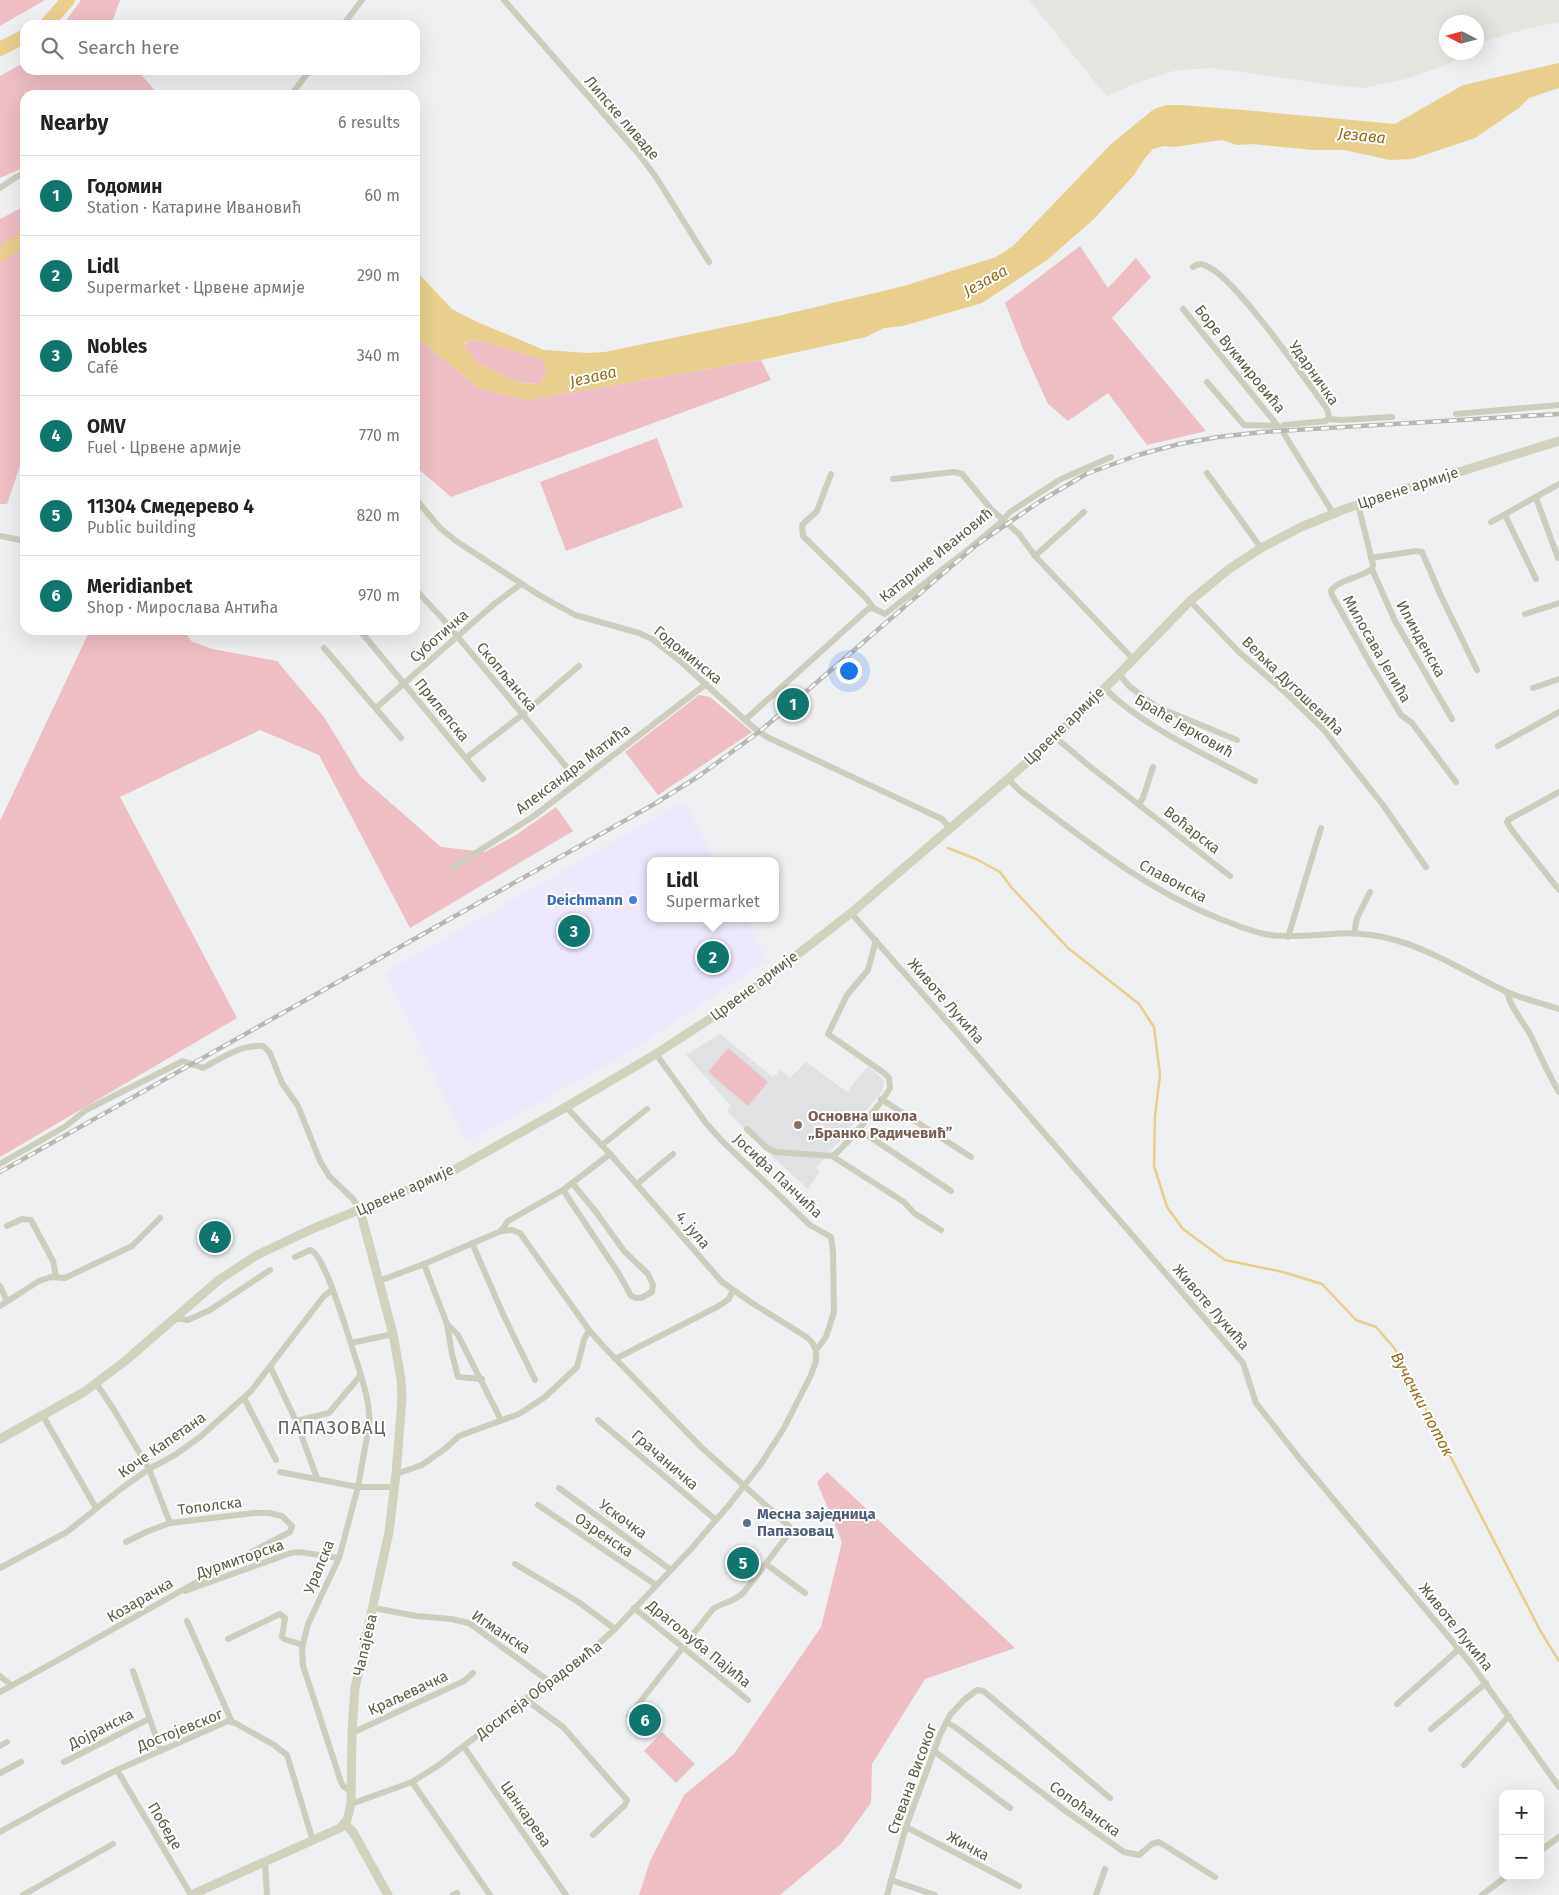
<!DOCTYPE html>
<html lang="en">
<head>
<meta charset="utf-8">
<style>
  body { margin:0; font-family:"Fira Sans",sans-serif; background:#f2f2f2; color:#222 }
  .controls { position:absolute; right:15px; bottom:15px; display:grid; overflow:hidden; border-radius:10px; box-shadow:0 5px 20px #0002 }
  .controls button { width:45px; height:45px; display:grid; place-items:center; padding:0; border:0; border-bottom:1px solid #e0e0e0; background:#fff; color:#222; font:25px sans-serif }
  .compass { position:absolute; left:1439px; top:15px; width:45px; height:45px; border-radius:50%; background:#fff; box-shadow:0 5px 20px #0002; rotate:276deg }
  .you { position:absolute; left:848px; top:670px; width:18px; height:18px; margin:-12px; border:4px solid #fff; border-radius:50%; background:#1a73e8; box-shadow:0 0 0 8px #1a73e833 }
  .badge { display:grid; place-items:center; width:32px; height:32px; border-radius:50%; background:#0f766e; color:#fff; font-size:16px; font-weight:700 }
  .pin { position:absolute; translate:-50% -50%; border:2px solid #fff; box-shadow:0 1px 5px #0006 }
  .popup { position:absolute; left:647px; top:857px; width:132px; height:65px; box-sizing:border-box; display:grid; place-content:center; border-radius:10px; background:#fff; filter:drop-shadow(0 1px 4px #0005); font-size:16px; white-space:nowrap; color:#767676 }
  .popup b { font-size:19px; color:#222 }
  .popup::after { content:''; position:absolute; left:50%; top:100%; margin-left:-10px; border:10px solid transparent; border-top-color:#fff }
  .list { margin:0; padding:0; list-style:none }
  h2 { display:flex; justify-content:space-between; align-items:center; height:65px; margin:0; padding:0 20px; font-size:21px }
  h2 small { font-size:16px; font-weight:400; color:#767676 }
  .list li { display:grid; grid-template-columns:32px 1fr auto; gap:15px; align-items:center; box-sizing:border-box; height:80px; padding:0 20px; border-top:1px solid #e0e0e0 }
  .list b { display:block; font-size:19px; white-space:nowrap }
  .list p { margin:0; font-size:16px; white-space:nowrap; color:#767676 }
  .list em { font-size:16px; font-style:normal; color:#767676 }
  .icon { flex:none; width:28px; height:28px; fill:none; stroke:currentColor; stroke-width:2; stroke-linecap:round; stroke-linejoin:round }
  .map { position:relative; flex:none; width:1559px; height:1895px; overflow:hidden }
  .search { position:absolute; background:#fff; box-shadow:0 5px 20px #0002; left:20px; top:20px; width:400px; height:55px; display:flex; align-items:center; gap:12px; box-sizing:border-box; padding:0 18px; border-radius:15px; color:#767676; font-size:19px }
  .panel { position:absolute; background:#fff; box-shadow:0 5px 20px #0002; left:20px; top:90px; width:400px; height:545px; border-radius:15px }
  .map>svg:first-child { display:block }
  .commercial { fill:#ede8fb }
  .education { fill:#e0e1e2 }
  .airport { fill:#e5e6e0 }
  .green { fill:#edbec3 }
  .water { fill:#e8cf8d; fill-rule:evenodd }
  .lines { fill:none; stroke-linecap:round; stroke-linejoin:round }
  .stream { stroke:#e8cf8d; stroke-width:2.5 }
  .river { stroke:#e8cf8d; stroke-width:14 }
  .street { stroke:#cdcdbd; stroke-width:6 }
  .secondary { stroke:#d1d1bd; stroke-width:9 }
  .rail-casing { stroke:#b7b8b1; stroke-width:4.5 }
  .rail { stroke:#fff; stroke-width:2.5; stroke-dasharray:8; stroke-linecap:butt }
  .shop-dot { fill:#3f7fe0; stroke:#fff; stroke-width:2 }
  .education-dot { fill:#8d6e63; stroke:#fff; stroke-width:2 }
  .service-dot { fill:#5c6f8a; stroke:#fff; stroke-width:2 }
  .labels { text-anchor:middle; stroke-width:4; stroke-linejoin:round; paint-order:stroke }
  .street-label { font-size:15px; fill:#5b5b47; stroke:#fff }
  .shop-label { font-size:15px; font-weight:bold; fill:#366cbe; stroke:#fff; text-anchor:end }
  .education-label { font-size:15px; font-weight:bold; fill:#785e54; stroke:#fff; text-anchor:start }
  .service-label { font-size:15px; font-weight:bold; fill:#4e5e75; stroke:#fff; text-anchor:start }
  .water-label { font-size:16px; font-style:italic; fill:#947013; stroke:#fff }
  .quarter-label { font-size:18px; letter-spacing:1px; fill:#62635b; stroke:#fff }
</style>
</head>
<body>
<div class="map">
<svg width="1559" height="1895" viewBox="0 0 1559 1895">
  <rect width="100%" height="100%" fill="#eef0f1"/>
  <!-- commercial -->
  <path class="commercial" d="M685 801 715 861H650V918H745L767 960 631 1051 467 1142 385 973Z"/>
  <!-- education -->
  <path class="education" d="M720 1034 773 1077 781 1070 790 1078 806 1062 847 1092 868 1066 884 1080 883 1090 880 1094 816 1168 820 1171 808 1189 763 1148 727 1111 731 1106 686 1055Z"/>
  <!-- airport -->
  <path class="airport" d="M1029 0H1559V22L1525 29 1486 41 1477 47 1476 22H1446V52L1468 53 1447 65 1406 79 1363 88 1333 85 1213 68 1177 70 1131 85 1107 97Z"/>
  <!-- green -->
  <g class="green">
    <path d="M0 0H45L0 26Z"/>
    <path d="M81 0H120L111 25H63Z"/>
    <path d="M25 62V70H137L159 95H25V167L0 178V76Z"/>
    <path d="M25 206V430L23 457 7 504H0V219Z"/>
    <path d="M1080 246 1108 288 1136 258 1151 277 1112 318 1206 431 1147 445 1108 393 1068 421 1048 404 1024 351 1005 303Z"/>
    <path d="M415 336 480 389 528 400 761 360 771 380 451 497 415 466Z"/>
    <path d="M472 340 482 341 545 360 546 375 539 384 522 383 480 365 466 349 464 344Z"/>
    <path d="M657 438 683 507 566 551 540 482Z"/>
    <path d="M90 630H184L191 641 212 649 277 661 324 717 360 776 441 847 485 852 516 835 556 807 573 831 410 928 319 755 260 730 120 797 237 1018 0 1157V821Z"/>
    <path d="M699 695 710 697 752 732 658 795 625 752Z"/>
    <path d="M728 1048 768 1082 748 1106 708 1072Z"/>
    <path d="M827 1472 1015 1648 925 1679 872 1764 871 1803 841 1844 780 1895H639L650 1861 684 1795 734 1754 821 1627 842 1542 817 1482Z"/>
    <path d="M662 1732 695 1764 676 1783 644 1751Z"/>
  </g>
  <!-- water -->
  <path class="water" d="M1559 63V88L1529 98 1519 108 1475 138 1412 159 1390 160 1344 150H1313L1253 144 1237 145 1222 140 1174 147 1164 146 1153 149 1145 158 1134 175 1094 219 1047 260 982 303 903 326 884 328 866 337 761 360 528 400 480 389 415 336V270L452 309 475 321 544 350 588 353 605 352 778 316 904 286 996 257 1013 246 1111 144 1154 109 1166 105H1180L1255 111 1395 124 1463 85ZM472 340 482 341 544 360 546 375 539 384 522 383 480 365 466 349 464 343Z"/>
  <g class="lines">
    <!-- stream -->
    <path class="stream" d="M948 848 976 859 1000 872 1011 887 1068 948 1139 1004 1154 1027 1160 1075 1155 1116 1154 1166 1167 1207 1183 1229 1225 1260 1283 1272 1322 1284 1356 1320 1376 1327 1395 1349 1541 1632 1559 1661"/>
    <!-- river -->
    <g class="river">
      <path d="M46 25 68 0"/>
      <path d="M0 49 25 36"/>
      <path d="M0 255 25 238"/>
    </g>
    <!-- street -->
    <g class="street">
      <path d="M504 0 637 152 656 177 709 262"/>
      <path d="M343 25 362 0"/>
      <path d="M291 95 310 70"/>
      <path d="M0 188 16 177 25 173"/>
      <path d="M1193 267C1196 265 1199 263 1204 265 1233 273 1306 381 1327 409L1329 417 1326 421 1284 425 1281 429 1333 513"/>
      <path d="M1183 309 1277 425"/>
      <path d="M1207 382 1244 425 1278 426"/>
      <path d="M1456 414 1559 405"/>
      <path d="M1328 419 1342 420 1392 417"/>
      <path d="M1207 473 1261 548"/>
      <path d="M831 474 817 511 802 525 803 536 867 599 873 608 885 614 971 547 1000 523 1010 512 1061 479 1111 457"/>
      <path d="M893 479 954 472 962 474 991 509 1019 534 1035 556 1133 659"/>
      <path d="M415 498 440 528 456 541 539 595 575 615 639 633 652 639 681 662 754 728 767 737 942 819 951 829"/>
      <path d="M1536 498 1558 558"/>
      <path d="M1358 504 1373 565 1372 569C1361 578 1339 579 1331 591L1332 595 1371 665 1401 715 1412 723 1456 782"/>
      <path d="M1505 515 1536 579"/>
      <path d="M1491 522 1559 484"/>
      <path d="M0 536 25 541"/>
      <path d="M1035 556 1084 512"/>
      <path d="M1371 558 1416 551 1422 552 1441 596 1477 670"/>
      <path d="M1372 569 1395 621 1452 719"/>
      <path d="M415 589 442 618 579 782"/>
      <path d="M1190 601 1239 652 1287 694 1323 729 1383 805 1426 867"/>
      <path d="M1525 614 1559 603"/>
      <path d="M362 633 483 779"/>
      <path d="M324 648 401 738"/>
      <path d="M1119 674 1129 686 1155 706 1237 740"/>
      <path d="M1104 688C1145 728 1205 754 1255 781"/>
      <path d="M1533 688 1559 679"/>
      <path d="M376 708 493 605 521 584"/>
      <path d="M745 720 868 609 873 608"/>
      <path d="M1055 737 1088 765 1230 876"/>
      <path d="M1498 746 1559 712"/>
      <path d="M466 758 522 715 579 666"/>
      <path d="M1008 779 1020 791C1085 840 1143 888 1220 919 1237 925 1253 933 1271 935 1291 938 1311 935 1331 934 1353 932 1374 934 1395 940 1434 951 1469 974 1505 991 1522 999 1541 1003 1559 1009"/>
      <path d="M1559 792 1508 820 1507 822 1511 829 1559 890"/>
      <path d="M1139 804 1143 798 1153 767"/>
      <path d="M452 868 534 816 706 684"/>
      <path d="M851 913 967 1044 1243 1363 1256 1403 1299 1458 1472 1665 1559 1787"/>
      <path d="M1354 933 1357 918 1370 892"/>
      <path d="M1288 937 1321 828"/>
      <path d="M1507 992C1511 1009 1523 1021 1531 1036 1540 1055 1548 1074 1559 1092"/>
      <path d="M881 1099 971 1157"/>
      <path d="M566 1107 610 1154 722 1282 752 1303 805 1336 811 1341 816 1350"/>
      <path d="M747 1129 767 1148 776 1152 832 1156 904 1202 914 1213 941 1230"/>
      <path d="M858 1129 951 1191"/>
      <path d="M602 1145 647 1109"/>
      <path d="M832 1156C843 1150 884 1100 890 1088L889 1078 884 1073 828 1034 847 995 868 970 876 940"/>
      <path d="M0 1164 66 1126 86 1110 183 1061 203 1068C222 1058 241 1044 263 1046L270 1053 282 1083 298 1106 320 1161 329 1176 353 1199 360 1210"/>
      <path d="M637 1184 673 1154"/>
      <path d="M563 1190 619 1274 631 1296 636 1298H641L652 1292 653 1285 648 1274 624 1251 596 1212 573 1184"/>
      <path d="M7 1226 22 1219 31 1220 53 1261 56 1276"/>
      <path d="M501 1231 508 1221 563 1190 610 1154"/>
      <path d="M472 1243 503 1314 535 1380"/>
      <path d="M295 1257 310 1250C324 1253 345 1327 351 1343"/>
      <path d="M424 1264 447 1324 452 1354 458 1377 482 1379"/>
      <path d="M379 1281 424 1264 501 1231 512 1230 520 1233 589 1330 604 1347 701 1447 790 1527 787 1536 744 1592C735 1602 723 1602 713 1609L629 1716"/>
      <path d="M0 1286 7 1301"/>
      <path d="M0 1306 39 1281 51 1277 65 1278 132 1246 160 1218"/>
      <path d="M174 1318 188 1320 210 1310 270 1270"/>
      <path d="M447 1324 458 1335 501 1420"/>
      <path d="M615 1359 717 1307 729 1299 733 1290"/>
      <path d="M270 1366 296 1421 317 1478"/>
      <path d="M96 1383 114 1410 149 1469 170 1523"/>
      <path d="M244 1398 276 1460"/>
      <path d="M43 1416 96 1508"/>
      <path d="M598 1420 716 1520"/>
      <path d="M296 1421 329 1413 360 1376"/>
      <path d="M280 1472 358 1487H395"/>
      <path d="M396 1474 422 1465 446 1448 459 1436 519 1414 545 1397 577 1367 584 1340 589 1330"/>
      <path d="M559 1488 671 1570"/>
      <path d="M538 1505 656 1585"/>
      <path d="M515 1564 577 1601 615 1629"/>
      <path d="M766 1564 805 1593"/>
      <path d="M0 1568 67 1532 122 1488 149 1469 175 1455 200 1437 251 1391 324 1296 332 1290"/>
      <path d="M185 1591 291 1553 299 1552 339 1558"/>
      <path d="M374 1608 416 1616 451 1619 469 1623 550 1682"/>
      <path d="M634 1608 748 1700"/>
      <path d="M187 1621 232 1722"/>
      <path d="M228 1639 280 1614 285 1618 282 1637 284 1639 303 1645"/>
      <path d="M133 1671 161 1751"/>
      <path d="M0 1676 11 1685"/>
      <path d="M0 1692C97 1640 192 1582 290 1532L292 1526 282 1516 269 1513H254L170 1523 146 1532 126 1542"/>
      <path d="M525 1699 563 1727 627 1800 625 1805 593 1835"/>
      <path d="M1397 1704 1459 1649"/>
      <path d="M946 1722 955 1727 1067 1812 1124 1852 1139 1855 1152 1844 1159 1842 1215 1877"/>
      <path d="M1431 1729 1486 1683"/>
      <path d="M352 1733 464 1681 473 1673"/>
      <path d="M0 1746 7 1742"/>
      <path d="M464 1747 566 1895"/>
      <path d="M934 1751 1010 1808"/>
      <path d="M64 1762 149 1719"/>
      <path d="M1464 1765 1509 1716"/>
      <path d="M117 1770 191 1895"/>
      <path d="M0 1773 21 1762"/>
      <path d="M412 1782 490 1895"/>
      <path d="M352 1792 343 1786 341 1782 311 1690 303 1666 302 1648 308 1624 339 1558 358 1487 369 1425C371 1398 358 1369 351 1343L393 1334"/>
      <path d="M351 1804 412 1782 439 1765 525 1699 574 1666 615 1629 691 1549 729 1505 761 1464 784 1428 811 1375 816 1361V1350L826 1337 834 1312 833 1252 831 1237 810 1225 721 1140 706 1123 656 1054"/>
      <path d="M906 1827 1019 1886"/>
      <path d="M0 1832 65 1796 117 1770 228 1721 235 1723 274 1745 287 1755 313 1841"/>
      <path d="M1540 1851 1559 1837"/>
      <path d="M265 1862 267 1895"/>
      <path d="M891 1880 935 1895"/>
      <path d="M23 1895 113 1844"/>
      <path d="M453 1895 457 1893"/>
      <path d="M887 1895 906 1827 940 1735 950 1715 964 1700 977 1690 983 1691 987 1694 1110 1798"/>
      <path d="M1096 1895 1105 1869"/>
      <path d="M1482 1895 1507 1876"/>
    </g>
    <!-- secondary -->
    <g class="secondary">
      <path d="M0 1439 84 1392 125 1361 220 1279 257 1255 312 1229 447 1174 566 1107 656 1054 740 999 851 913 1008 779 1055 737 1119 674 1190 601 1229 569 1261 548 1301 527 1345 509 1423 483 1559 441"/>
      <path d="M345 1824 353 1832 388 1895"/>
      <path d="M191 1895 340 1828 347 1820 351 1804 352 1733 355 1688 389 1532 396 1474 402 1399 401 1379 393 1334 360 1210"/>
    </g>
    <!-- rail casing -->
    <g class="rail-casing">
      <path id="rail" d="M0 1172 656 803 699 776 759 732 975 546 1039 502 1086 474 1138 455 1179 444 1218 437 1263 432 1559 414"/>
    </g>
    <!-- rail -->
    <use href="#rail" class="rail"/>
  </g>
  <!-- markers -->
  <circle class="shop-dot" cx="633" cy="900" r="5"/>
  <circle class="education-dot" cx="798" cy="1125" r="5"/>
  <circle class="service-dot" cx="747" cy="1523" r="5"/>
  <g class="labels">
    <!-- street labels -->
    <g class="street-label">
      <text transform="translate(622 118) rotate(49)" y="5">Липске ливаде</text>
      <text transform="translate(1240 359) rotate(51)" y="5">Боре Вукмировића</text>
      <text transform="translate(1314 373) rotate(55)" y="5">Ударничка</text>
      <text transform="translate(1408 488) rotate(-18)" y="5">Црвене армије</text>
      <text transform="translate(936 555) rotate(-39)" y="5">Катарине Ивановић</text>
      <text transform="translate(439 636) rotate(-41)" y="5">Суботичка</text>
      <text transform="translate(1421 639) rotate(61)" y="5">Илинденска</text>
      <text transform="translate(1377 649) rotate(60)" y="5">Милосава Јелића</text>
      <text transform="translate(688 655) rotate(39)" y="5">Годоминска</text>
      <text transform="translate(507 677) rotate(50)" y="5">Скопљанска</text>
      <text transform="translate(1293 686) rotate(44)" y="5">Вељка Дугошевића</text>
      <text transform="translate(442 710) rotate(51)" y="5">Прилепска</text>
      <text transform="translate(1064 726) rotate(-44)" y="5">Црвене армије</text>
      <text transform="translate(1184 726) rotate(30)" y="5">Браће Јерковић</text>
      <text transform="translate(573 769) rotate(-37)" y="5">Александра Матића</text>
      <text transform="translate(1192 830) rotate(38)" y="5">Воћарска</text>
      <text transform="translate(1173 881) rotate(28)" y="5">Славонска</text>
      <text transform="translate(754 986) rotate(-37)" y="5">Црвене армије</text>
      <text transform="translate(946 1001) rotate(49)" y="5">Животе Лукића</text>
      <text transform="translate(778 1176) rotate(43)" y="5">Јосифа Панчића</text>
      <text transform="translate(405 1190) rotate(-24)" y="5">Црвене армије</text>
      <text transform="translate(693 1230) rotate(50)" y="5">4. јула</text>
      <text transform="translate(1211 1307) rotate(49)" y="5">Животе Лукића</text>
      <text transform="translate(162 1445) rotate(-35)" y="5">Коче Капетана</text>
      <text transform="translate(665 1460) rotate(41)" y="5">Грачаничка</text>
      <text transform="translate(210 1506) rotate(-7)" y="5">Тополска</text>
      <text transform="translate(623 1519) rotate(36)" y="5">Ускочка</text>
      <text transform="translate(604 1535) rotate(34)" y="5">Озренска</text>
      <text transform="translate(240 1559) rotate(-19)" y="5">Дурмиторска</text>
      <text transform="translate(319 1567) rotate(-68)" y="5">Уралска</text>
      <text transform="translate(140 1600) rotate(-30)" y="5">Козарачка</text>
      <text transform="translate(1456 1627) rotate(51)" y="5">Животе Лукића</text>
      <text transform="translate(501 1632) rotate(33)" y="5">Игманска</text>
      <text transform="translate(699 1644) rotate(39)" y="5">Драгољуба Пајића</text>
      <text transform="translate(365 1645) rotate(-77)" y="5">Чапајева</text>
      <text transform="translate(539 1690) rotate(-37)" y="5">Доситеја Обрадовића</text>
      <text transform="translate(408 1693) rotate(-25)" y="5">Краљевачка</text>
      <text transform="translate(101 1729) rotate(-27)" y="5">Дојранска</text>
      <text transform="translate(180 1730) rotate(-22)" y="5">Достојевског</text>
      <text transform="translate(912 1779) rotate(-70)" y="5">Стевана Високог</text>
      <text transform="translate(1085 1809) rotate(36)" y="5">Сопоћанска</text>
      <text transform="translate(526 1814) rotate(55)" y="5">Цанкарева</text>
      <text transform="translate(165 1826) rotate(59)" y="5">Победе</text>
      <text transform="translate(968 1846) rotate(28)" y="5">Жичка</text>
    </g>
    <!-- shop labels -->
    <g class="shop-label">
      <text x="623" y="905">Deichmann</text>
    </g>
    <!-- education labels -->
    <g class="education-label">
      <text x="808" y="1121">Основна школа<tspan x="808" dy="17">„Бранко Радичевић”</tspan></text>
    </g>
    <!-- service labels -->
    <g class="service-label">
      <text x="757" y="1519">Месна заједница<tspan x="757" dy="17">Папазовац</tspan></text>
    </g>
    <!-- water labels -->
    <g class="water-label">
      <text transform="translate(1362 135) rotate(6)" y="6">Језава</text>
      <text transform="translate(985 280) rotate(-29)" y="6">Језава</text>
      <text transform="translate(593 376) rotate(-13)" y="6">Језава</text>
      <text transform="translate(1423 1404) rotate(62)" y="6">Вучачки поток</text>
    </g>
    <!-- quarter labels -->
    <g class="quarter-label">
      <text x="332" y="1434">ПАПАЗОВАЦ</text>
    </g>
  </g>
</svg>
<div class="controls">
<button>+</button>
<button>−</button>
</div>
<svg class="compass" viewBox="-18 -18 36 36"><path d="M0-13l5 13h-10z" fill="#e53935"/><path d="M0 13l5-13h-10z" fill="#767676"/></svg>
<div class="you"></div>
<div class="pin badge" style="left:793px;top:704px">1</div>
<div class="pin badge" style="left:713px;top:957px">2</div>
<div class="popup"><b>Lidl</b>Supermarket</div>
<div class="pin badge" style="left:574px;top:931px">3</div>
<div class="pin badge" style="left:215px;top:1237px">4</div>
<div class="pin badge" style="left:743px;top:1563px">5</div>
<div class="pin badge" style="left:645px;top:1720px">6</div>
<div class="search"><svg class="icon" aria-label="search" viewBox="0 0 24 24"><circle cx="10" cy="10" r="6"/><path d="M15 15l6 6"/></svg>Search here</div>
<section class="panel">
<h2>Nearby<small>6 results</small></h2>
<ul class="list">
<li><span class="badge">1</span><div><b>Годомин</b><p>Station · Катарине Ивановић</p></div><em>60 m</em></li>
<li><span class="badge">2</span><div><b>Lidl</b><p>Supermarket · Црвене армије</p></div><em>290 m</em></li>
<li><span class="badge">3</span><div><b>Nobles</b><p>Café</p></div><em>340 m</em></li>
<li><span class="badge">4</span><div><b>OMV</b><p>Fuel · Црвене армије</p></div><em>770 m</em></li>
<li><span class="badge">5</span><div><b>11304 Смедерево 4</b><p>Public building</p></div><em>820 m</em></li>
<li><span class="badge">6</span><div><b>Meridianbet</b><p>Shop · Мирослава Антића</p></div><em>970 m</em></li>
</ul>
</section>
</div>
</body>
</html>
